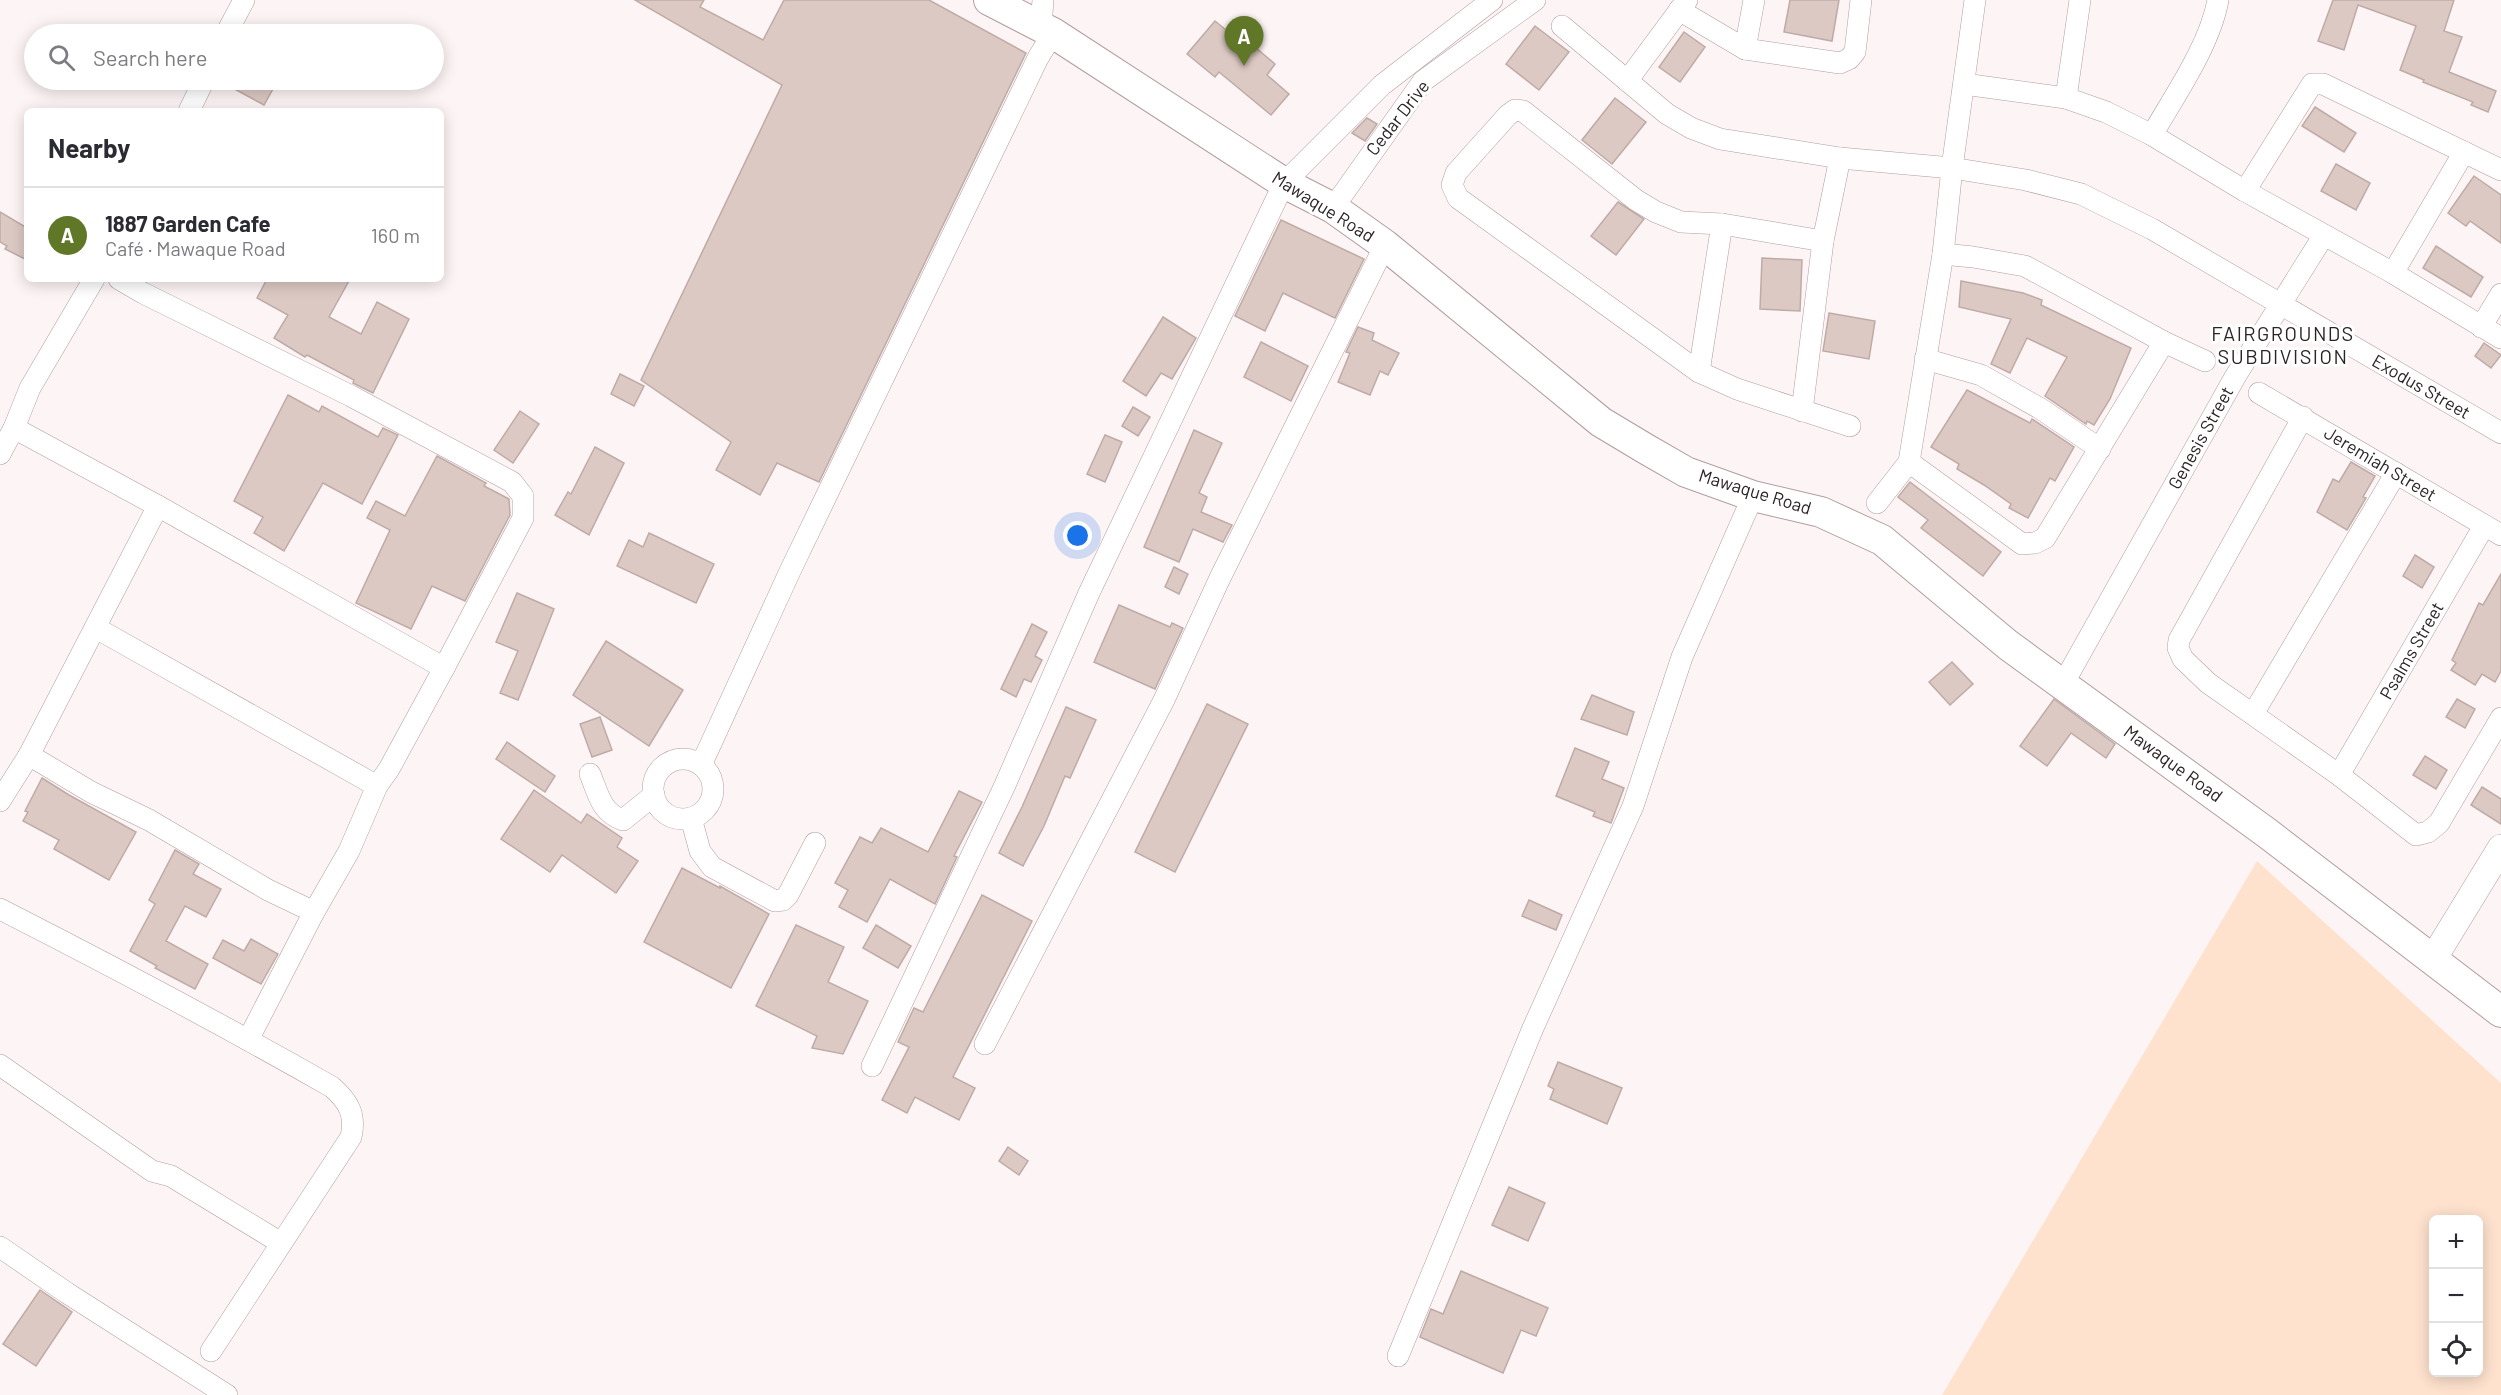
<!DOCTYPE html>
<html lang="en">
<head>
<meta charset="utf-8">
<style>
  body { margin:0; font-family:Barlow,sans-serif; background:#f2f2f3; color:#2b2b33 }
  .controls { position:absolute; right:18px; bottom:18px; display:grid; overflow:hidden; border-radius:9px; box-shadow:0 3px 15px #0003 }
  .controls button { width:54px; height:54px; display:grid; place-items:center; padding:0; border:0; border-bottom:2px solid #e1e1e2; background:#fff; color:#2b2b33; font:30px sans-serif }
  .you { position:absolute; left:1078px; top:536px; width:21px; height:21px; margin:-15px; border:4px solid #fff; border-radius:50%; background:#1a73e8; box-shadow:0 0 0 9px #1a73e833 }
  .badge { display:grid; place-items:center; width:39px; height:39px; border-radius:50%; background:#617728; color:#fff; font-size:20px; font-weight:700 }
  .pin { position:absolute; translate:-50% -50px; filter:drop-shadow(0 2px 3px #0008) }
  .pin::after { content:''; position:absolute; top:32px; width:21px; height:18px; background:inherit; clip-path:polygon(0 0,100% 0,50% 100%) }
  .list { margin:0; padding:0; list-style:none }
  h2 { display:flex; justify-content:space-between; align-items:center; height:78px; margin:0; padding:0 24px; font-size:26px }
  h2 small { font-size:20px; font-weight:400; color:#7c7c81 }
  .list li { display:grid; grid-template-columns:39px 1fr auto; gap:18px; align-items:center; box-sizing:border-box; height:96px; padding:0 24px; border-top:2px solid #e1e1e2 }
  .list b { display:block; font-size:22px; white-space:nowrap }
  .list p { margin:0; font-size:20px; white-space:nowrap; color:#7c7c81 }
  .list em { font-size:20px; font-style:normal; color:#7c7c81 }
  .icon { flex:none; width:33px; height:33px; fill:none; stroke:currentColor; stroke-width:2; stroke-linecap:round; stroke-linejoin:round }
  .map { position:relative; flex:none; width:2501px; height:1395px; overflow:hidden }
  .search { position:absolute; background:#fff; box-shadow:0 3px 15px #0003; left:24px; top:24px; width:420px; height:66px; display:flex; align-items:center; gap:15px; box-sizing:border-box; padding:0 21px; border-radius:33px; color:#7c7c81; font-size:22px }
  .panel { position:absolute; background:#fff; box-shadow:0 3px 15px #0003; left:24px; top:108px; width:420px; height:174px; border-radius:9px }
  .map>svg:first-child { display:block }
  .green { fill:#fee2ce; fill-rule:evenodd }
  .building { fill:#ddc9c4; stroke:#bfaba6; stroke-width:1.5 }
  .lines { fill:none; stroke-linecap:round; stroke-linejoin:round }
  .minor-casing { stroke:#b19e9f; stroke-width:22 }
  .tertiary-casing { stroke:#b19e9f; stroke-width:28 }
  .secondary-casing { stroke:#b19e9f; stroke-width:32 }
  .minor { stroke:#fff; stroke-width:21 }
  .tertiary { stroke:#fff; stroke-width:27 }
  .secondary { stroke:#fff; stroke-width:30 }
  .labels { text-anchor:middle; stroke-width:6; stroke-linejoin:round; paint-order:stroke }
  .street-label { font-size:18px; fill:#2b2424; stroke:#fff }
  .neighbourhood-label { font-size:20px; letter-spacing:1.5px; fill:#2b2424; stroke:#fff }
</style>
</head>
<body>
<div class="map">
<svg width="2501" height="1395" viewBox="0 0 2501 1395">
  <rect width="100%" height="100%" fill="#fdf4f5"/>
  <!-- green -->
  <path class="green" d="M2257 861 2501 1083V1395H1942ZM2434 1220H2478V1372H2434Z"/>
  <!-- building -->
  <g class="building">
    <path d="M635 0H704L700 7 763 40 784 0H929L1026 53 819 482 777 463 760 495 716 470 731 442 641 380 782 85Z"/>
    <path d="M1790 0H1839L1832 41 1784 32Z"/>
    <path d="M2333 0H2454L2444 31 2462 37 2449 72 2496 91 2488 112 2471 105 2473 102 2423 82 2424 80 2400 70 2416 26 2358 5 2344 50 2318 41Z"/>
    <path d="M1215 21 1246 46 1249 42 1275 64 1267 75 1289 94 1271 115 1219 72 1215 77 1187 54Z"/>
    <path d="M1535 26 1569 52 1539 90 1506 64Z"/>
    <path d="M1684 32 1705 47 1680 82 1659 67Z"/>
    <path d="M218 80H278L264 105Z"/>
    <path d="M1615 98 1646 122 1612 164 1582 140Z"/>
    <path d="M2315 107 2356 133 2344 152 2302 126Z"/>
    <path d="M1367 118 1377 124 1365 141 1352 133Z"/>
    <path d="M2336 164 2370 183 2356 210 2321 191Z"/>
    <path d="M2474 176 2501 195V243L2470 221 2466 226 2448 213Z"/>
    <path d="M1618 202 1644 219 1616 255 1591 236Z"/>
    <path d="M0 212 27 228V260L5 249 7 246 0 242Z"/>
    <path d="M1281 220 1364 259 1335 318 1283 293 1265 331 1235 316Z"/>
    <path d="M2436 246 2483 277 2471 297 2423 268Z"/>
    <path d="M1762 258 1802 260 1800 311 1760 309Z"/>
    <path d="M267 279H350L329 317 361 334 377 302 409 319 373 393 353 383 354 380 307 355 305 357 274 338 288 315 257 298Z"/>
    <path d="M1961 281 2023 293 2042 300 2041 305 2131 348 2110 399 2094 425 2087 421 2086 424 2045 396 2067 357 2027 338 2010 373 1991 364 2011 319 1959 307Z"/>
    <path d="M1829 313 1875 321 1869 359 1823 351Z"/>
    <path d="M1163 317 1196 338 1172 379 1161 373 1146 396 1123 381Z"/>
    <path d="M1358 327 1374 333 1372 340 1399 353 1388 375 1380 371 1370 395 1338 382 1350 353 1346 352Z"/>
    <path d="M1261 342 1308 366 1291 401 1244 377Z"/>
    <path d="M2484 343 2501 355 2491 368 2475 356Z"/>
    <path d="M620 374 644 386 634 406 611 394Z"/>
    <path d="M1967 390 2030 423 2032 419 2074 447 2055 481 2050 478 2028 518 2009 508 2011 504 1984 485 1957 469 1959 464 1931 447Z"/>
    <path d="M288 395 319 412 322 406 378 437 383 428 398 435 362 504 323 483 284 551 254 533 263 517 234 501Z"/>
    <path d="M1133 407 1150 417 1138 436 1122 426Z"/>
    <path d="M520 411 539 424 513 463 494 450Z"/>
    <path d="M1194 430 1222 443 1199 493 1207 497 1201 512 1232 525 1223 542 1193 529 1179 562 1144 547Z"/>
    <path d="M1105 435 1122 442 1105 482 1087 474Z"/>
    <path d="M595 447 624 463 589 535 555 515 568 492 571 494Z"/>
    <path d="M437 456 486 483 484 486 509 499 510 515 465 601 432 586 411 629 356 603 390 530 367 518 376 501 405 516Z"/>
    <path d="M2351 462 2375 476 2363 497 2366 498 2347 530 2317 512 2333 479 2339 482Z"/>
    <path d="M1910 482 2001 552 1983 576 1921 528 1928 520 1898 497Z"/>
    <path d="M649 533 714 564 696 603 617 566 629 540 643 547Z"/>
    <path d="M2415 555 2434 567 2422 588 2403 576Z"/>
    <path d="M1174 567 1188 574 1179 594 1165 587Z"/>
    <path d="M2501 574V671L2495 682 2482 674 2475 685 2451 670 2456 663 2452 660 2479 603 2483 605Z"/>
    <path d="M517 593 554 609 518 700 500 693 518 651 496 642Z"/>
    <path d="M1119 605 1170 627 1172 623 1183 628 1155 689 1094 662Z"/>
    <path d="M1032 624 1047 632 1035 656 1042 660 1031 682 1024 679 1016 697 1001 689Z"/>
    <path d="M606 641 683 690 649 746 573 695Z"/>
    <path d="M1952 662 1973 684 1950 705 1929 682Z"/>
    <path d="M1592 695 1634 712 1627 735 1581 719Z"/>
    <path d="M2054 699 2115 744 2106 758 2071 733 2047 766 2020 746Z"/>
    <path d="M2457 699 2475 709 2465 728 2446 717Z"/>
    <path d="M1207 704 1248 724 1175 872 1135 852Z"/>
    <path d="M1066 707 1096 720 1070 778 1065 776 1044 826 1023 866 999 853 1022 807Z"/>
    <path d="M600 717 612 750 592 757 580 724Z"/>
    <path d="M507 742 555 776 545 792 496 759Z"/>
    <path d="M1575 748 1609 762 1602 779 1624 788 1611 823 1593 816 1595 812 1556 796Z"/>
    <path d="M2425 756 2447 770 2436 789 2413 775Z"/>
    <path d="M42 778 69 795 136 832 109 880 54 849 59 840 23 821 28 812 25 811Z"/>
    <path d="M2482 787 2501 799V824L2471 805Z"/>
    <path d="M534 790 581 823 587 814 622 838 617 847 638 861 616 893 562 855 550 872 501 839Z"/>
    <path d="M959 791 982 802 954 856 957 857 935 904 890 879 867 922 839 907 848 890 835 883 860 837 872 843 881 828 928 852Z"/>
    <path d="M175 850 199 864 193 874 221 889 206 917 185 906 166 941 208 964 195 989 155 968 157 966 130 951 155 904 149 900Z"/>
    <path d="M682 868 720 888V886L769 914 731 988 644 942Z"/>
    <path d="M982 895 1032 921 953 1077 975 1088 959 1120 915 1097 907 1113 882 1100 909 1047 898 1042 914 1008 923 1012Z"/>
    <path d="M1529 900 1562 915 1556 930 1522 916Z"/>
    <path d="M796 925 844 947 828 982 868 1001 843 1054 812 1048 817 1036 756 1006Z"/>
    <path d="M876 925 911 946 898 968 863 948Z"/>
    <path d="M251 939 278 954 261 984 213 958 223 940 244 951Z"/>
    <path d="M1558 1062 1622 1088 1607 1124 1550 1099 1554 1089 1548 1086Z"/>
    <path d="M1008 1147 1028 1161 1019 1175 999 1161Z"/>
    <path d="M1509 1187 1545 1203 1528 1241 1492 1225Z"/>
    <path d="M1461 1271 1548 1308 1536 1336 1521 1330 1503 1373 1420 1337 1431 1309 1443 1314Z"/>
    <path d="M40 1290 72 1312 36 1366 3 1344Z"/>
  </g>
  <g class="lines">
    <!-- minor casing -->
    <g class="minor-casing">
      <g id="minor">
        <path d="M1679 10 1745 49 1840 63 1849 59 1855 52 1861 0"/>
        <path d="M1041 26 1043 0"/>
        <path d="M1562 26 1667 114 1691 128 1720 139 1840 158 1952 168 2026 180 2081 194 2152 229 2501 433"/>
        <path d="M226 34 244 0"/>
        <path d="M1745 49 1754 0"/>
        <path d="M1627 81 1687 0"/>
        <path d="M1964 84 2066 98 2106 112 2152 135 2245 191 2393 273 2501 338"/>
        <path d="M2066 98 2080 0"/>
        <path d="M189 111 204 80"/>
        <path d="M2152 135C2175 95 2210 45 2218 0"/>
        <path d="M2245 191 2312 84H2323L2501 170"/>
        <path d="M1333 208 1423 81 1535 0"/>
        <path d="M1823 241 1722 224 1681 222 1656 212 1636 200 1523 111 1515 110 1508 115 1456 173 1452 185 1458 198 1699 372 1737 389 1850 426"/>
        <path d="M2393 273 2464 152"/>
        <path d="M2481 327 2501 294"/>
        <path d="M2164 342 2205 361"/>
        <path d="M1925 359 1981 375 2041 409 2100 449"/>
        <path d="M1699 372 1722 224"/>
        <path d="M2259 393 2501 535"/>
        <path d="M1802 411 1823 241 1840 158"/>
        <path d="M2303 417 2179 640 2178 648 2183 659 2208 683 2339 775 2416 835 2428 832 2439 823 2501 718"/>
        <path d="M14 428 158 506 444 668 523 518V496L512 482 351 396 143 293 119 279"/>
        <path d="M0 454 14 428 30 388 94 279"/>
        <path d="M1909 462 2022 544 2035 543 2045 538 2164 342 2025 266 1973 257 1943 254"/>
        <path d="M1877 503 1909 462 1943 254 1952 168 1975 0"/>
        <path d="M96 628 377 786"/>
        <path d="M2063 684 2235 377 2324 235"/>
        <path d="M2253 714 2396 473"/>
        <path d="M29 755 91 792 149 820 268 890 314 912 248 1040"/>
        <circle cx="683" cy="789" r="30"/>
        <path d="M702 763 791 569 1038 58 1053 33"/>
        <path d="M590 774C598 793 601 813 623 820L654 795"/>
        <path d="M2339 775 2484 526"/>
        <path d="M0 801 29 755 158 506"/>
        <path d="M691 818 700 851 712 867 775 901 783 900 788 895 815 843"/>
        <path d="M0 909C112 966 223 1025 332 1087 349 1102 356 1115 351 1137L211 1351"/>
        <path d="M314 912 349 851 377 786 389 769 444 668"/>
        <path d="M985 1044 1164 700 1219 580 1385 245"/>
        <path d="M0 1065 152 1171 171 1176 281 1243"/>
        <path d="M872 1066 1005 785 1089 593 1284 183 1382 85 1492 0"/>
        <path d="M0 1247 67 1293 227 1395"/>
        <path d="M1398 1356 1533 1028 1633 806 1682 657 1753 496"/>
      </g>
    </g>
    <!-- tertiary casing -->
    <g class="tertiary-casing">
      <path id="tertiary" d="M2433 959 2501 848"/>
    </g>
    <!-- secondary casing -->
    <g class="secondary-casing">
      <path id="secondary" d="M989 0 1053 33 1284 183 1333 208 1385 245 1601 422 1646 449 1686 472 1753 496 1821 512 1882 540 2008 645 2267 833 2501 1012"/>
    </g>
    <!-- minor -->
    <use href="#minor" class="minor"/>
    <!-- tertiary -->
    <use href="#tertiary" class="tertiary"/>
    <!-- secondary -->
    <use href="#secondary" class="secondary"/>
  </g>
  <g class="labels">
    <!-- street labels -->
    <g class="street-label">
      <text transform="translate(1398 118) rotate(-52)" y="6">Cedar Drive</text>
      <text transform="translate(1323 207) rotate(32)" y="6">Mawaque Road</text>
      <text transform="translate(2421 387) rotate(30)" y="6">Exodus Street</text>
      <text transform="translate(2201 438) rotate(-61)" y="6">Genesis Street</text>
      <text transform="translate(2380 464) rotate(31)" y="6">Jeremiah Street</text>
      <text transform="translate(1755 492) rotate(17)" y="6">Mawaque Road</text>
      <text transform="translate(2412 651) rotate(-60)" y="6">Psalms Street</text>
      <text transform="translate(2173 764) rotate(36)" y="6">Mawaque Road</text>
    </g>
    <!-- neighbourhood labels -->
    <g class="neighbourhood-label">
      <text x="2283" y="341">FAIRGROUNDS<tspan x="2283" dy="23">SUBDIVISION</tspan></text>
    </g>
  </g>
</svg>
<div class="controls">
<button>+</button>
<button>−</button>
<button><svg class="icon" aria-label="locate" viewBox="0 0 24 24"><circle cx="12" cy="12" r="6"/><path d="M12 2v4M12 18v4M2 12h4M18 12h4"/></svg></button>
</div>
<div class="you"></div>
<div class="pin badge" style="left:1244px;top:66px">A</div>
<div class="search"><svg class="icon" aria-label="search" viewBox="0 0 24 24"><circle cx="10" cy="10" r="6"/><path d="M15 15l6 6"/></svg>Search here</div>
<section class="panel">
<h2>Nearby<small></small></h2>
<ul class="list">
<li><span class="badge">A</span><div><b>1887 Garden Cafe</b><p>Café · Mawaque Road</p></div><em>160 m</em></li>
</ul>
</section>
</div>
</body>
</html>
